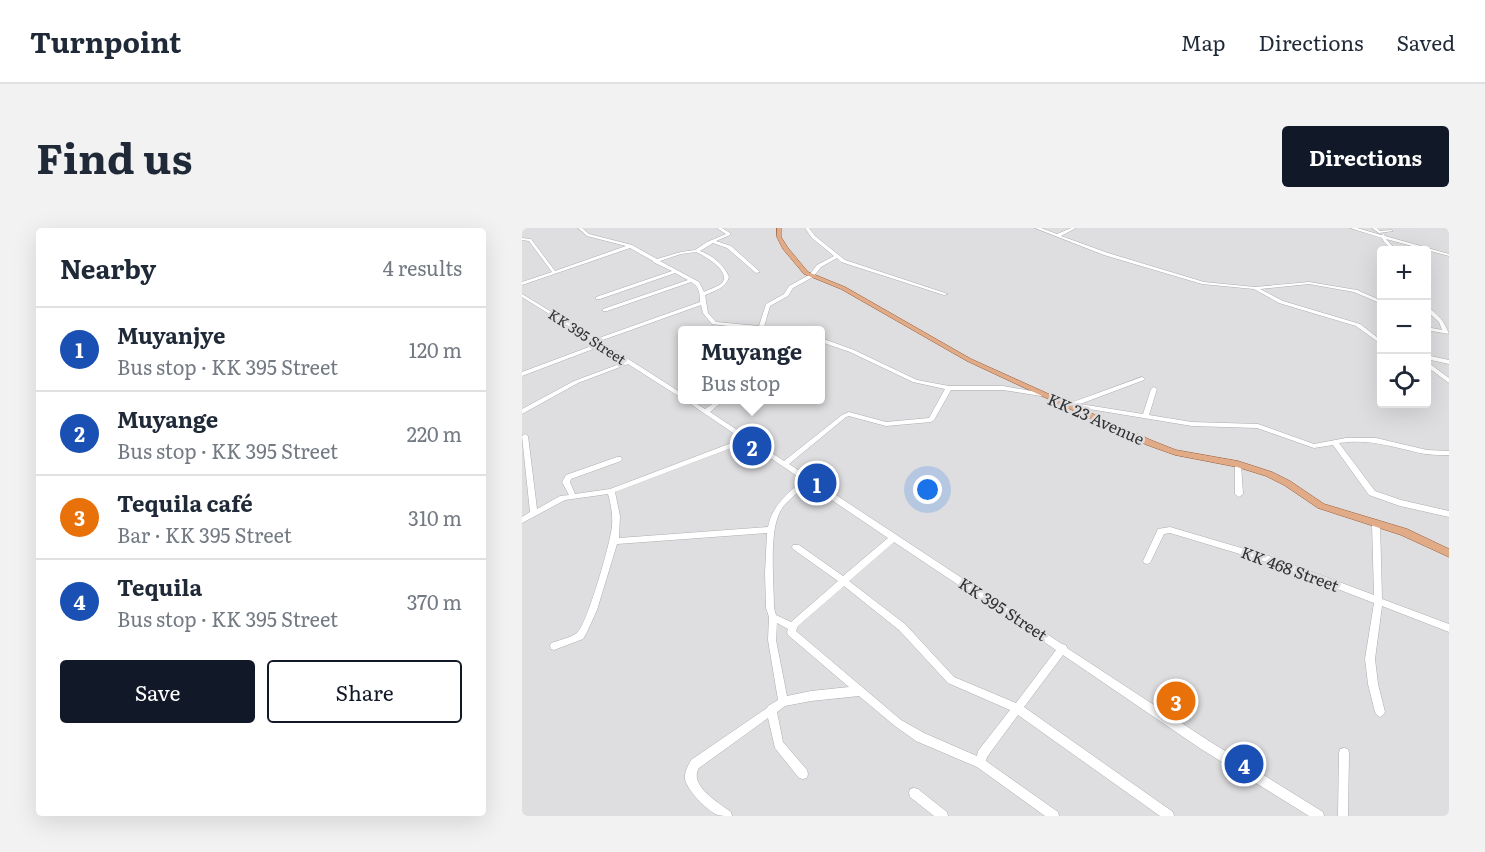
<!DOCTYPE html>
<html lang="en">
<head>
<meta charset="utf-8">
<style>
  body { margin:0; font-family:Literata,serif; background:#f2f2f3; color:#1f2937 }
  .controls { position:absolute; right:18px; top:18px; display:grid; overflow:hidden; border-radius:6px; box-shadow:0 6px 24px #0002 }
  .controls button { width:54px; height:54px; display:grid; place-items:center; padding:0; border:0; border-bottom:2px solid #e0e1e3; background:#fff; color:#1f2937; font:30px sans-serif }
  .you { position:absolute; left:406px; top:262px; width:21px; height:21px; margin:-15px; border:4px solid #fff; border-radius:50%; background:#1a73e8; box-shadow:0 0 0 9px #1a73e833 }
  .badge { display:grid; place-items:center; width:39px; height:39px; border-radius:50%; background:#111827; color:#fff; font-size:20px; font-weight:700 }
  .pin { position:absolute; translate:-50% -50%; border:3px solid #fff; box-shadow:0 2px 6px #0006 }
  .popup { position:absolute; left:156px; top:98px; width:147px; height:78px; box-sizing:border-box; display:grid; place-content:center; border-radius:6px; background:#fff; filter:drop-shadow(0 2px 4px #0005); font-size:20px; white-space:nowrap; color:#747a83 }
  .popup b { font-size:22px; color:#1f2937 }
  .popup::after { content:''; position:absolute; left:50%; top:100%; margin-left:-12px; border:12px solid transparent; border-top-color:#fff }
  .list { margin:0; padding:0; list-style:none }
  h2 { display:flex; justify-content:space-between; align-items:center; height:78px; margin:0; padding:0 24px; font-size:26px }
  h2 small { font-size:20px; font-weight:400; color:#747a83 }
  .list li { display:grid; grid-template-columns:39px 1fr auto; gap:18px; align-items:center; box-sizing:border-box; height:84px; padding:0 24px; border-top:2px solid #e0e1e3 }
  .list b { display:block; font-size:22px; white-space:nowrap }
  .list p { margin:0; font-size:20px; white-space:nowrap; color:#747a83 }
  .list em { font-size:20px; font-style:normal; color:#747a83 }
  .actions { display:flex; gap:12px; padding:18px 24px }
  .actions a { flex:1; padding:14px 0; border:2px solid #111827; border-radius:6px; text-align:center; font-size:21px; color:#111827 }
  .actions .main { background:#111827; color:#fff }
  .icon { flex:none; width:33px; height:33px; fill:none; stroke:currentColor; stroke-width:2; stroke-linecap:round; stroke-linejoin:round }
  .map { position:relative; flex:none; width:927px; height:588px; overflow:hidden; border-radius:6px }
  header { display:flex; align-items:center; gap:36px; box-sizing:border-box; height:84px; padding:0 30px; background:#fff; border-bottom:2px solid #e0e1e3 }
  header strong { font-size:28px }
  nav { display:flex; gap:33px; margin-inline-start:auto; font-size:21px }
  .intro { display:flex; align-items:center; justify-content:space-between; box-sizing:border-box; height:144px; padding:0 36px }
  h1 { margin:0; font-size:42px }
  .button { padding:15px 27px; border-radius:6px; background:#111827; color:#fff; font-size:21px; font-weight:700 }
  main { display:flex; gap:36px; padding:0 36px }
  aside { flex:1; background:#fff; border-radius:6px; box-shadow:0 6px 24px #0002 }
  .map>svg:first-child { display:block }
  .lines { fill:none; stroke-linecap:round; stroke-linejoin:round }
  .minor-casing { stroke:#adadaf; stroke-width:1 }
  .major-casing { stroke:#975c36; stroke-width:1 }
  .minor { fill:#fff; fill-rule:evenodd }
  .major { fill:#e2ab88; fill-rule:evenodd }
  .labels { text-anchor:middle; stroke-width:5; stroke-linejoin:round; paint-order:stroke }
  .far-street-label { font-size:14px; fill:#323233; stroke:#dedee0 }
  .street-label { font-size:16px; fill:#323233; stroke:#dedee0 }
</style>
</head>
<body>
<header>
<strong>Turnpoint</strong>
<nav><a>Map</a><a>Directions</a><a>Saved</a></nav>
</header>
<div class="intro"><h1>Find us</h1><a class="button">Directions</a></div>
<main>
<aside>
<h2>Nearby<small>4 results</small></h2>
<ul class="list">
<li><span class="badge" style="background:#1a4fb4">1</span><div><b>Muyanjye</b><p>Bus stop · KK 395 Street</p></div><em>120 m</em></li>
<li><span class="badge" style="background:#1a4fb4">2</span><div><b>Muyange</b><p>Bus stop · KK 395 Street</p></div><em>220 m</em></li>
<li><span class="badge" style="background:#e8710a">3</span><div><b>Tequila café</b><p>Bar · KK 395 Street</p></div><em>310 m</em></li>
<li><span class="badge" style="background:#1a4fb4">4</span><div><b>Tequila</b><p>Bus stop · KK 395 Street</p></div><em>370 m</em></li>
</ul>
<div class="actions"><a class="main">Save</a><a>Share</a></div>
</aside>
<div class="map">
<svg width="927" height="588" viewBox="0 0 927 588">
  <rect width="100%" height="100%" fill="#dedee0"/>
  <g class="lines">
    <!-- minor casing -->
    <g class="minor-casing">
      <g id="minor">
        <path d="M56 0H60L67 6 110 17 135 31 159 24 173 22 185 14 204 6 195 0H200L208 5V7L194 13 209 18 238 44 234 45 205 20 191 15 178 23C190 27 202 37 207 49 204 60 192 63 183 67L186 85 194 94 237 98 244 76 262 66 267 58 287 47 295 37 312 28 290 10 283 0H287L293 8 323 32 426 66 422 67 319 34 315 30 299 39 291 49 271 60 266 68 248 78 242 99 267 103H246L190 96 181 85 179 77 78 113 161 166V171L106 136 56 155 0 186V181L52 153 103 134 79 118 0 148V144L75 116 0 69V66L74 111 178 74C178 65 177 58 169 54L85 83H81V81L166 52 153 45 78 71H74V69L150 43 131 34V33L108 20 0 57V54L30 44 7 13 0 12V10L9 11 33 43 104 18 65 8ZM174 24C182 27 210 44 200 55 196 59 187 61 182 64L177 54 138 33 159 26Z"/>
        <path d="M513 0H519L535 6 549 0H554L539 8 586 25 682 54 733 59 787 54 835 62 860 73V76L832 64 787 56 738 61 761 73 838 96 860 113V117L834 98 757 75 732 61 680 56 582 27Z"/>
        <path d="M828 0H835L859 7 862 6 863 8 927 26V28L864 11 874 22H870L862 14 860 10Z"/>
        <path d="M850 0H855L858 3 869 2 871 3 857 5Z"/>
        <path d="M924 0H927V1H925Z"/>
        <path d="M904 53 910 60 904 66 906 60Z"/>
        <path d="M904 78C917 87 922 93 927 106L904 102V99L920 102 917 94 904 82Z"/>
        <path d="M299 110 332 122 395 152 427 158H481L521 165V167L519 168 481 162H429L412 192 409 194 364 198 327 188 324 189 267 236 540 416 544 417 545 420 687 513 801 584 802 588H787L679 521 541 427 502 479 651 584 652 588H638L496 487 465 529 464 533 536 584 537 588H523L455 539 394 513 373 498 337 468 289 473 263 478 255 484 261 514 285 542 286 546 285 550 281 551 277 550 253 520 246 490 177 540C166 557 197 575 209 584L210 588C206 588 199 588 196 587 185 583 165 562 163 551 162 544 166 538 169 532L245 480 246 478 256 472 246 412 247 389 244 380 243 345 245 305 95 316 75 382 65 404 61 411 32 422 29 421 28 418 29 415C35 413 50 409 55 405 65 397 89 313 90 298 91 287 89 277 86 266L43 272 0 295V289L8 284 0 208 3 206 6 208 15 281 38 268 47 267 40 254 44 247 95 229H99L100 231 99 233 49 251 48 254 53 266 88 261 220 211 164 173 163 172H169L183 181 196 172H202L201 173 188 184 262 233 320 187 327 184 364 194 407 190 423 161 391 154 328 124 299 114ZM225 214 281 252C265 266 250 278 246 299L97 310 98 288 93 264ZM286 256 366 310 321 348 277 317H271L270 319 271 321 316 353 269 394 254 387 252 380C252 355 247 308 257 286 262 274 276 265 286 256ZM372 314 534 422 494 475 432 449 383 396 327 353ZM322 358 377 402 426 455 488 482 456 523 455 528 402 505 379 492 274 403 276 398ZM255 395 266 401 265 404 266 407 327 459 289 463 265 468 254 412Z"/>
        <path d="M904 127 927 132V136L904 131Z"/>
        <path d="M904 133 927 150V155L904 138Z"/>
        <path d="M620 149 623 151 622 152 558 176 621 186 629 161 632 159 635 161 627 187 670 194 736 196 792 216 824 210H854L905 222 927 223V227C919 227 911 227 903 226 873 220 849 210 817 215L853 263 879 272 927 283V289L878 278 847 267 811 217 792 220 735 200 670 198 537 176 534 174 537 172 551 174Z"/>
        <path d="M714 234H718L719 236 721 266 717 269 713 266V236Z"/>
        <path d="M854 292 857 293 858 295 860 371 927 396V404L860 378 853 431 856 456 863 484 861 487 858 489 855 487 853 484 846 456 843 431 852 375 748 335 648 305 642 306 628 335 625 336 622 335 621 333 636 301 648 299 750 329 852 367 850 295 851 293Z"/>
        <path d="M822 520 826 521 827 525 826 588H816L817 525 818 521Z"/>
        <path d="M392 560 396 561 425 584 426 588H412L388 569 387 565 388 561Z"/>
      </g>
    </g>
    <!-- major casing -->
    <g class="major-casing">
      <path id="major" d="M255 0H259V9L266 20 286 44 323 59 449 131 631 213 654 222 716 233 750 244 768 253 802 276 885 301 927 321V329L879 307 796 280 762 257 744 248 715 239 653 227 625 217 445 133 319 61 282 46 261 21 255 9Z"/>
    </g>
    <!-- minor -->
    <use href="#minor" class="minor"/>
    <!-- major -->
    <use href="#major" class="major"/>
  </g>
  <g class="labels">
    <!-- far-street labels -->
    <g class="far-street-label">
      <text transform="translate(65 109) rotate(33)" y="5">KK 395 Street</text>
    </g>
    <!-- street labels -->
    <g class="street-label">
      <text transform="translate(574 191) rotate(24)" y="6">KK 23 Avenue</text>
      <text transform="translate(768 341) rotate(20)" y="6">KK 468 Street</text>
      <text transform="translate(481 381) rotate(33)" y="6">KK 395 Street</text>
    </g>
  </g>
</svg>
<div class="controls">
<button>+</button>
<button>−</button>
<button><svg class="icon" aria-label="locate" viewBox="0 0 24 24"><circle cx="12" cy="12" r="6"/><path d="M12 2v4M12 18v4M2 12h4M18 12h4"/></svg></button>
</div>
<div class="you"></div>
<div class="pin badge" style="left:295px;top:255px;background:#1a4fb4">1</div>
<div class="pin badge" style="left:230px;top:218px;background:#1a4fb4">2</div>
<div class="popup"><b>Muyange</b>Bus stop</div>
<div class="pin badge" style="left:654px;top:473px;background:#e8710a">3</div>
<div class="pin badge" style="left:722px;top:536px;background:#1a4fb4">4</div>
</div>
</main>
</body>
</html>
